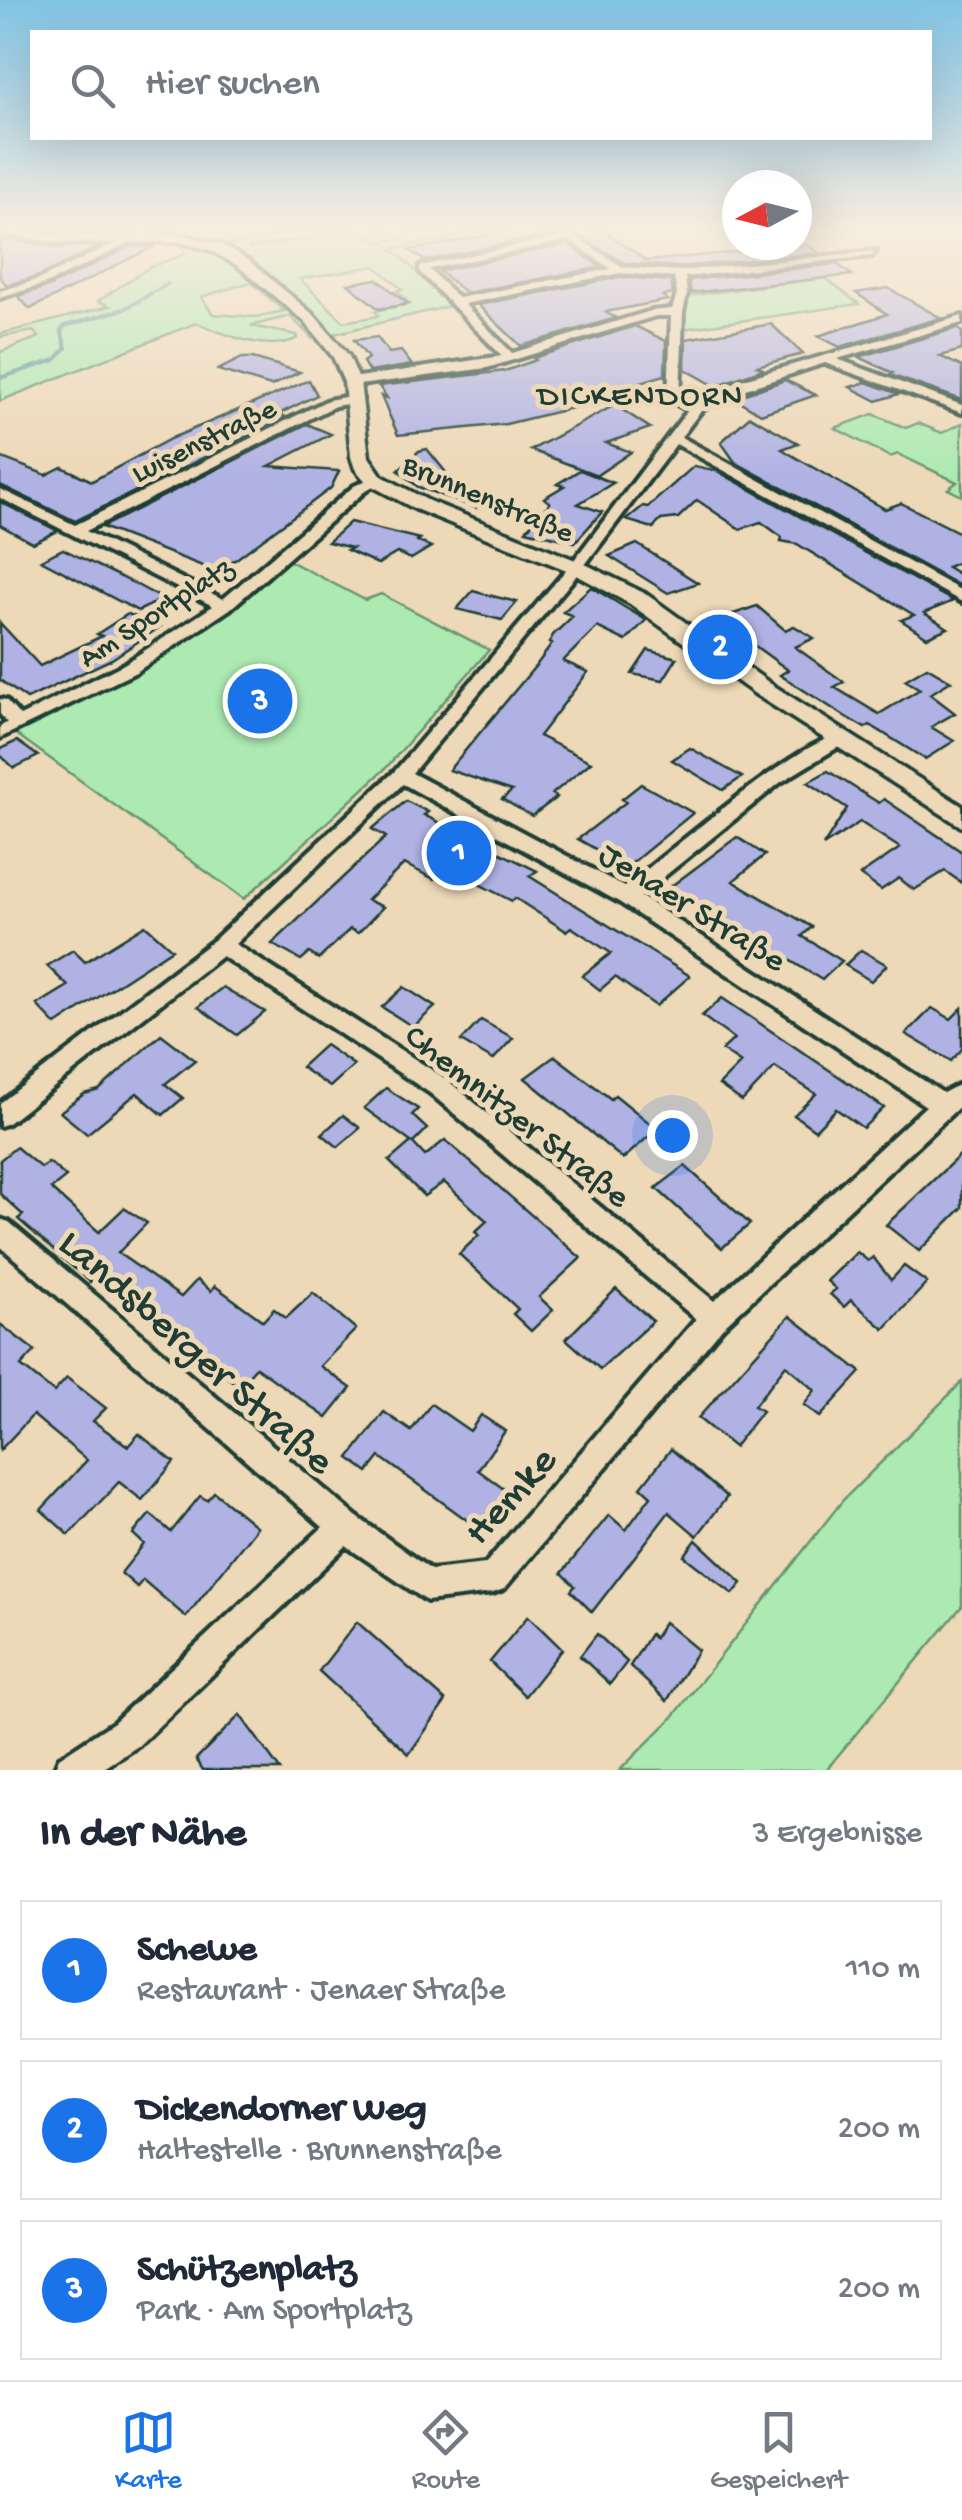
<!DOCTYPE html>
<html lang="de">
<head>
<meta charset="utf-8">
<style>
  body { margin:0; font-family:"Gochi Hand",sans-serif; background:#f2f2f3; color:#1f2937 }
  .compass { position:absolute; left:722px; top:170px; width:90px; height:90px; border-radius:50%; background:#fff; box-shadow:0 10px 40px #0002; rotate:263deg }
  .you { position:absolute; left:672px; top:1135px; width:35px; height:35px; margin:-25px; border:8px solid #fff; border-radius:50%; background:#1a73e8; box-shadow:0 0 0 15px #1a73e833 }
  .badge { display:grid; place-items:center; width:65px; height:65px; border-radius:50%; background:#1a73e8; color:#fff; font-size:32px; font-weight:700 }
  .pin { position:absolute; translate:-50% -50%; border:5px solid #fff; box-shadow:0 2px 10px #0006 }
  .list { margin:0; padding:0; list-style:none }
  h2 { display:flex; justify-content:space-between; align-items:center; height:130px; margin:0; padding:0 40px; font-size:42px }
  h2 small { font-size:32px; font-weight:400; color:#747a83 }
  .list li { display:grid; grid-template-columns:65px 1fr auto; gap:30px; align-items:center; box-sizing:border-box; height:140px; margin:0 20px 20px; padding:0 20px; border:2px solid #e0e1e3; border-radius:0px }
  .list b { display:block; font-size:38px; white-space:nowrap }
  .list p { margin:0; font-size:32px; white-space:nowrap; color:#747a83 }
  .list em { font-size:32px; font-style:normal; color:#747a83 }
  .icon { flex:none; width:55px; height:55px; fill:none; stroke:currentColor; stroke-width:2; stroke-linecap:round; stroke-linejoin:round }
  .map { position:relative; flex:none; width:962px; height:1770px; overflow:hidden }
  .search { position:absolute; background:#fff; box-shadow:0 10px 40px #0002; left:30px; right:30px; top:30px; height:110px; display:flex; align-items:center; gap:25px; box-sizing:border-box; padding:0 35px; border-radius:0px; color:#747a83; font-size:38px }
  .sheet { height:610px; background:#fff }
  nav { display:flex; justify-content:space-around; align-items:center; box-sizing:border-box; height:140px; border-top:2px solid #e0e1e3; background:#fff; font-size:28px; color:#747a83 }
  nav a { display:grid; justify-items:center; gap:5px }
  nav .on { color:#1a73e8 }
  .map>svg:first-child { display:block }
  .green { fill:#aceab1; stroke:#669472; stroke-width:2.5; fill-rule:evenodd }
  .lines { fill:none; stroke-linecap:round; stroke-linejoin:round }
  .stream { stroke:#5e9b9b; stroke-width:4 }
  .building { fill:#b0b2e4; stroke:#1f3d34; stroke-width:2.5 }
  .street-casing { stroke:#1f3d34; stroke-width:8 }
  .secondary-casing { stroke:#1f3d34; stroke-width:7 }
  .street { fill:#edd8b7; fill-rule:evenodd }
  .secondary { fill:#edd8b7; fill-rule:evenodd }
  .labels { text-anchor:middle; stroke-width:10; stroke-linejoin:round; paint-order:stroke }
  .far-street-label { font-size:30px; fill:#1f3d34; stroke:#edd8b7 }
  .far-neighbourhood-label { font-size:32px; letter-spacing:2.5px; fill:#1f3d34; stroke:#edd8b7 }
  .street-label { font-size:35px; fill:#1f3d34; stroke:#edd8b7 }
  .near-street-label { font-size:42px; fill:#1f3d34; stroke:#edd8b7 }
</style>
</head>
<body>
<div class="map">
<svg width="962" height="1770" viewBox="0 0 962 1770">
  <rect width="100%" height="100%" fill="#edd8b7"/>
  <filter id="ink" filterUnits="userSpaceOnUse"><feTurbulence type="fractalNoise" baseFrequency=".01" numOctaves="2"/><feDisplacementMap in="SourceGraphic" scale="20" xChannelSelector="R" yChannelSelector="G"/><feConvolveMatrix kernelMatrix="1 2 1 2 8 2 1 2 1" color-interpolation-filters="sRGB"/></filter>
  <g filter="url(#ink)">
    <!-- green -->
    <g class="green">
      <path d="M310 230H389L368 236 380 242 409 237 404 230 430 233 494 230 392 249 454 305 313 339 290 316 251 326 297 335 298 338C267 354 226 334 196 323L0 401V352L39 337 33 331 0 337V334L110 306 98 301 148 268 185 254 181 246 192 244 205 249ZM375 266 402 289 397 291 410 304 375 311 379 316 344 322 300 279ZM251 282 284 311 255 317 213 314 201 297Z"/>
      <path d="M825 278 859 304 682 329 687 296Z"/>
      <path d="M873 414 906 428 918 423 942 433 962 423V496L948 489 957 482 898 454 890 457 835 428Z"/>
      <path d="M288 560 365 600 381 594 489 650 385 769 244 899 12 731 231 608Z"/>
      <path d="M962 1382V1606L826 1770H620L673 1717 843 1500Z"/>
    </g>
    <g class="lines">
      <!-- stream -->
      <g class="stream">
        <path d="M250 248 353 230"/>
        <path d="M0 378 55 360 66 348 61 330 65 326 124 309 168 284"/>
      </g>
    </g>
    <!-- building -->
    <g class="building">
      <path d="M517 230H602L647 261 807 245 820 253 679 267 624 263 570 230 425 261 409 250Z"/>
      <path d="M10 239 58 247 100 246 39 276 7 285 0 278V242Z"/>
      <path d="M568 244 601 267 466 293 439 271Z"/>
      <path d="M132 246H155L30 309 18 296 50 286Z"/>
      <path d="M837 264 852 275 691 293 689 280Z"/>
      <path d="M620 277 671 281 673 294 663 296 668 300 605 312 616 318 521 346 478 305Z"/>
      <path d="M377 279 408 304 379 309 348 284Z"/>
      <path d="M888 288 941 318 840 347 818 336 887 314 856 293Z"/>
      <path d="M771 324 803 354 757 366 763 369 715 386 685 369 686 339Z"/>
      <path d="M635 326 666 341 665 375 634 384 642 391 506 424 398 435 381 396 387 398 379 386 505 371 536 360 533 358Z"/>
      <path d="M957 328 962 332V350L940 356 962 367V400L890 375 893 373 859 357Z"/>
      <path d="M377 337 389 353 401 351 412 365 369 372 363 362 368 358 354 340Z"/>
      <path d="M242 358H253L300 372 271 386 218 370Z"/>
      <path d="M309 380 317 395 279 414 286 417 75 521 0 485V457L46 475 62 467 92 481 172 438Z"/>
      <path d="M785 380 816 395 761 414 734 398Z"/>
      <path d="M866 382 899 394 877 401 850 387Z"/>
      <path d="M615 405 650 428 606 443 631 452 597 475 531 450Z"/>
      <path d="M750 416 798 443 782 449 795 457 885 509 901 503 962 534V561L947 567 962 576V587L735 462 721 442Z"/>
      <path d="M307 424 331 434 269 466 339 471 331 488 235 560 210 569 102 527Z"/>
      <path d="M427 449 474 507 418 487 398 470 419 451Z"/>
      <path d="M694 466 717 471 953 601 924 613 948 628 927 637 901 620 914 615 797 544 781 541 782 537 761 522 740 529 697 500 678 518 661 520 653 528 626 520 643 506 648 507Z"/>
      <path d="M580 470 613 483 578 504 602 512 575 542 526 530 550 503 544 498 564 486 557 484Z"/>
      <path d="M0 502 58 531 33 543 0 525Z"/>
      <path d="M350 522 420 539 417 541 431 547 411 559 397 553 378 564 347 550 352 548 328 542Z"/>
      <path d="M637 544 698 583 668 593 609 556Z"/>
      <path d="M63 549 137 585 163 599 138 611 41 560Z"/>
      <path d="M591 587 646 620 626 641 597 627 563 661 588 672 539 736 591 762 552 794 557 797 532 816 502 799 512 791 449 770 538 663 552 644 549 643 553 635 573 616 563 612Z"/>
      <path d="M473 591 480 593 517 602 502 620 457 609Z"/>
      <path d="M757 606 785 630 794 626 814 638 795 647 844 682 834 687 879 714 920 689 905 680 927 667 951 681 930 694 955 713 931 727 954 741 925 759 870 725 865 728 846 717 780 675 788 670 755 646 750 648 710 622Z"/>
      <path d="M128 614 160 627 112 659 27 699 0 680V623L40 666 102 636 97 634Z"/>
      <path d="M648 650 677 658 663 680 632 674Z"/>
      <path d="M17 741 38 756 14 768 0 755V749Z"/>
      <path d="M690 748 722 766 742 777 723 790 672 760Z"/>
      <path d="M828 771 879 803 884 799 962 852V883L945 871 914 890 899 878 881 890 860 875 900 848 860 822 823 846 847 808 808 782Z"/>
      <path d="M641 784 693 813 627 867 578 839 626 802 622 799Z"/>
      <path d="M406 801 428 812 424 815 537 871 529 876 690 976 656 1006 615 977 600 990 582 976 611 953 571 927 566 931 515 898 512 901 446 867 434 879 404 864 367 900 383 907 358 933 350 929 319 959 309 953 301 960 272 944 386 837 372 829Z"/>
      <path d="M737 837 765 855 733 881 812 927 802 936 842 961 822 980 670 887Z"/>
      <path d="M145 925 172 949 56 1025 37 1005 68 986 47 966 73 950 85 962Z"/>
      <path d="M861 950 887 965 871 981 845 965Z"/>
      <path d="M223 987 265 1012 237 1035 198 1007Z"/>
      <path d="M404 987 435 1007 413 1027 382 1007Z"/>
      <path d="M722 998 853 1086 884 1108 863 1128 836 1109 815 1130 794 1115 816 1094 775 1067 742 1101 719 1085 741 1063 722 1050 734 1039 702 1016Z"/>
      <path d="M932 1008 951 1019 962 1008V1049L951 1061 906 1034Z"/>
      <path d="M481 1020 513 1038 493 1060 461 1041Z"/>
      <path d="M161 1034 195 1060 165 1084 183 1098 163 1115 137 1093 87 1134 60 1112 84 1094 99 1090Z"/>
      <path d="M325 1045 354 1065 330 1087 301 1067Z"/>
      <path d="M555 1056 611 1099 615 1095 657 1129 623 1159 525 1078Z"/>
      <path d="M386 1088 418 1109 412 1115 427 1129 413 1143 425 1156 445 1140 581 1258 539 1297 553 1310 531 1331 513 1314 518 1309 459 1254 479 1235 475 1232 487 1221 444 1182 424 1196 389 1161 411 1142 364 1108Z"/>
      <path d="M343 1115 360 1128 338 1147 322 1134Z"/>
      <path d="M16 1147 41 1168 49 1162 66 1177 51 1189 99 1232 124 1208 147 1223 118 1253 181 1297 197 1280 211 1291 215 1286 263 1321 274 1309 286 1318 313 1293 356 1329 320 1366 351 1388 327 1418 256 1367 239 1386 93 1278 90 1282 18 1219 23 1215 0 1194V1160Z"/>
      <path d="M962 1153V1208L919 1251 886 1225Z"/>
      <path d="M685 1166 750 1224 722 1248 656 1188Z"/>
      <path d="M857 1252 868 1261 873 1257 891 1280 904 1266 927 1283 884 1329 851 1300 844 1307 830 1294 836 1289 827 1281Z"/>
      <path d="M616 1289 653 1321 600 1369 566 1339Z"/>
      <path d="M790 1316 861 1372 820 1417 804 1405 815 1390 786 1365 754 1406 762 1411 734 1447 698 1418Z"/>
      <path d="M0 1324 35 1351 21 1366 54 1392 67 1378 106 1408 93 1421 128 1446 139 1434 174 1462 142 1500 119 1482 69 1535 41 1510 87 1460 33 1415 0 1450Z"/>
      <path d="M431 1404 470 1431 481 1415 505 1431 478 1470 508 1492 482 1531 380 1457 368 1472 349 1458 384 1412 411 1431Z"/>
      <path d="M671 1449 727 1497 697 1536 669 1512 592 1612 571 1591 575 1586 562 1573 609 1515 626 1530 651 1496 641 1487Z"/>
      <path d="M214 1492 257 1527 186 1617 143 1580 137 1587 121 1573 144 1544 133 1534 150 1514 171 1532 200 1496 207 1500Z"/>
      <path d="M696 1540 742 1583 733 1594 684 1556Z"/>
      <path d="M528 1616 562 1649 525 1696 490 1662Z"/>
      <path d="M357 1622 446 1701 409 1754 319 1671Z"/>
      <path d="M664 1622 698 1650 667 1701 630 1666 650 1634 654 1638Z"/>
      <path d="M597 1634 627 1662 610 1684 580 1656Z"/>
      <path d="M240 1715 280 1770H203L196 1759Z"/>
    </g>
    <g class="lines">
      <!-- street casing -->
      <g class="street-casing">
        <g id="street">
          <path d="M143 230H156L48 283 0 298V291L40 279Z"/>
          <path d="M571 234 623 267 679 271 876 251 872 256 685 277 687 294 683 312 680 398 695 404 713 391 747 378 962 316V323L837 359 962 405V413L825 363 721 397 700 412 681 437 962 591V602L676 444 581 570 412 773 625 887C659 861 811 729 845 735L848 739 845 743 781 782 640 896 943 1093 962 1083V1104L723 1327 504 1589 493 1593 427 1601 346 1546 138 1746 101 1770H54L59 1758 114 1722 323 1527 0 1246V1219L9 1222 356 1516 431 1570 485 1564 696 1319 430 1093 222 956 8 1123 0 1126V1103L214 940 395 771 571 564 688 410 668 400 671 316H656L487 368 352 386 346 382 352 378 502 356 420 272V266ZM569 240 611 269 458 298 429 269ZM620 273 674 277 677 294 672 309 651 311 512 353 464 304ZM403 784 619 902 926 1106 714 1301 446 1079 235 944Z"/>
          <path d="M356 395 362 399 360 402 335 406 86 531 223 599 354 486 375 476 382 480 364 492 230 609 136 672 0 738V726L7 723 0 714V699L6 700 20 716 124 664 213 606 0 498V489L75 525 328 400Z"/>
        </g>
      </g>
      <!-- secondary casing -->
      <g class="secondary-casing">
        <path id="secondary" d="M0 230 58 235 180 234 220 244 248 260 315 316 349 356 360 382 369 457 382 476 429 501 583 563 646 594 771 684 962 806V827L755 694 630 604 569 571 415 509 368 484 355 469 351 457 344 382 333 357 305 322 238 266 210 250 180 242 58 243 0 234Z"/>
      </g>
      <!-- street -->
      <use href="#street" class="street"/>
      <!-- secondary -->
      <use href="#secondary" class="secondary"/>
    </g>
  </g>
  <!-- sky -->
  <linearGradient id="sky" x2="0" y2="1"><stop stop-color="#81c3e4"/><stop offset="0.48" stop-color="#f7eddf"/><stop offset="1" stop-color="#f7eddf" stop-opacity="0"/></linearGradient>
  <rect width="962" height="478" fill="url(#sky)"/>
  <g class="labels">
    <!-- far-street labels -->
    <g class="far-street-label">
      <text transform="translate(203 439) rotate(-26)" y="10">Luisenstraße</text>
      <text transform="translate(489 497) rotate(23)" y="10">Brunnenstraße</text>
      <text transform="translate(155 611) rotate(-33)" y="10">Am Sportplatz</text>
    </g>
    <!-- far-neighbourhood labels -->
    <g class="far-neighbourhood-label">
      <text x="641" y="404">DICKENDORN</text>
    </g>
    <!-- street labels -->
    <g class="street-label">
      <text transform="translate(694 905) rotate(32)" y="12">Jenaer Straße</text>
      <text transform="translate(519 1114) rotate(38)" y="12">Chemnitzer Straße</text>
    </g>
    <!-- near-street labels -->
    <g class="near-street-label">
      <text transform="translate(199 1349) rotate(41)" y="15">Landsberger Straße</text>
      <text transform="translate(507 1493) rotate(-48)" y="15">Hemke</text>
    </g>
  </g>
</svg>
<svg class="compass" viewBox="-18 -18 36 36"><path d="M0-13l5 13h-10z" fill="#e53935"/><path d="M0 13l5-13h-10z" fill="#747a83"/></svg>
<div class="you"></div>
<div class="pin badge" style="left:459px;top:853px">1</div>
<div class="pin badge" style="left:720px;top:647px">2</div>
<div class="pin badge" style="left:260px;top:701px">3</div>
<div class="search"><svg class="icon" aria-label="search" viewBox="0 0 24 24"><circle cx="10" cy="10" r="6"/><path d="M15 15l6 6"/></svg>Hier suchen</div>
</div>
<section class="sheet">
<h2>In der Nähe<small>3 Ergebnisse</small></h2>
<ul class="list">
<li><span class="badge">1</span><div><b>Schewe</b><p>Restaurant · Jenaer Straße</p></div><em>110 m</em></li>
<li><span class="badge">2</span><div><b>Dickendorner Weg</b><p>Haltestelle · Brunnenstraße</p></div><em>200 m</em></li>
<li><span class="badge">3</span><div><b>Schützenplatz</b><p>Park · Am Sportplatz</p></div><em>200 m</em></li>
</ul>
</section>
<nav>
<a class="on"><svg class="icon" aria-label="map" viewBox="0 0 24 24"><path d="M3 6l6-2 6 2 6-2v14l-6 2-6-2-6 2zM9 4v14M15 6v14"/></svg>Karte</a>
<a><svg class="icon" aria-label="directions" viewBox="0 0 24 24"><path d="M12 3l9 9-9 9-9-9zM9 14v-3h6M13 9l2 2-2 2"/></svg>Route</a>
<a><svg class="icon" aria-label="saved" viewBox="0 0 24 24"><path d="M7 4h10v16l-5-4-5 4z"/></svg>Gespeichert</a>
</nav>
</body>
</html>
